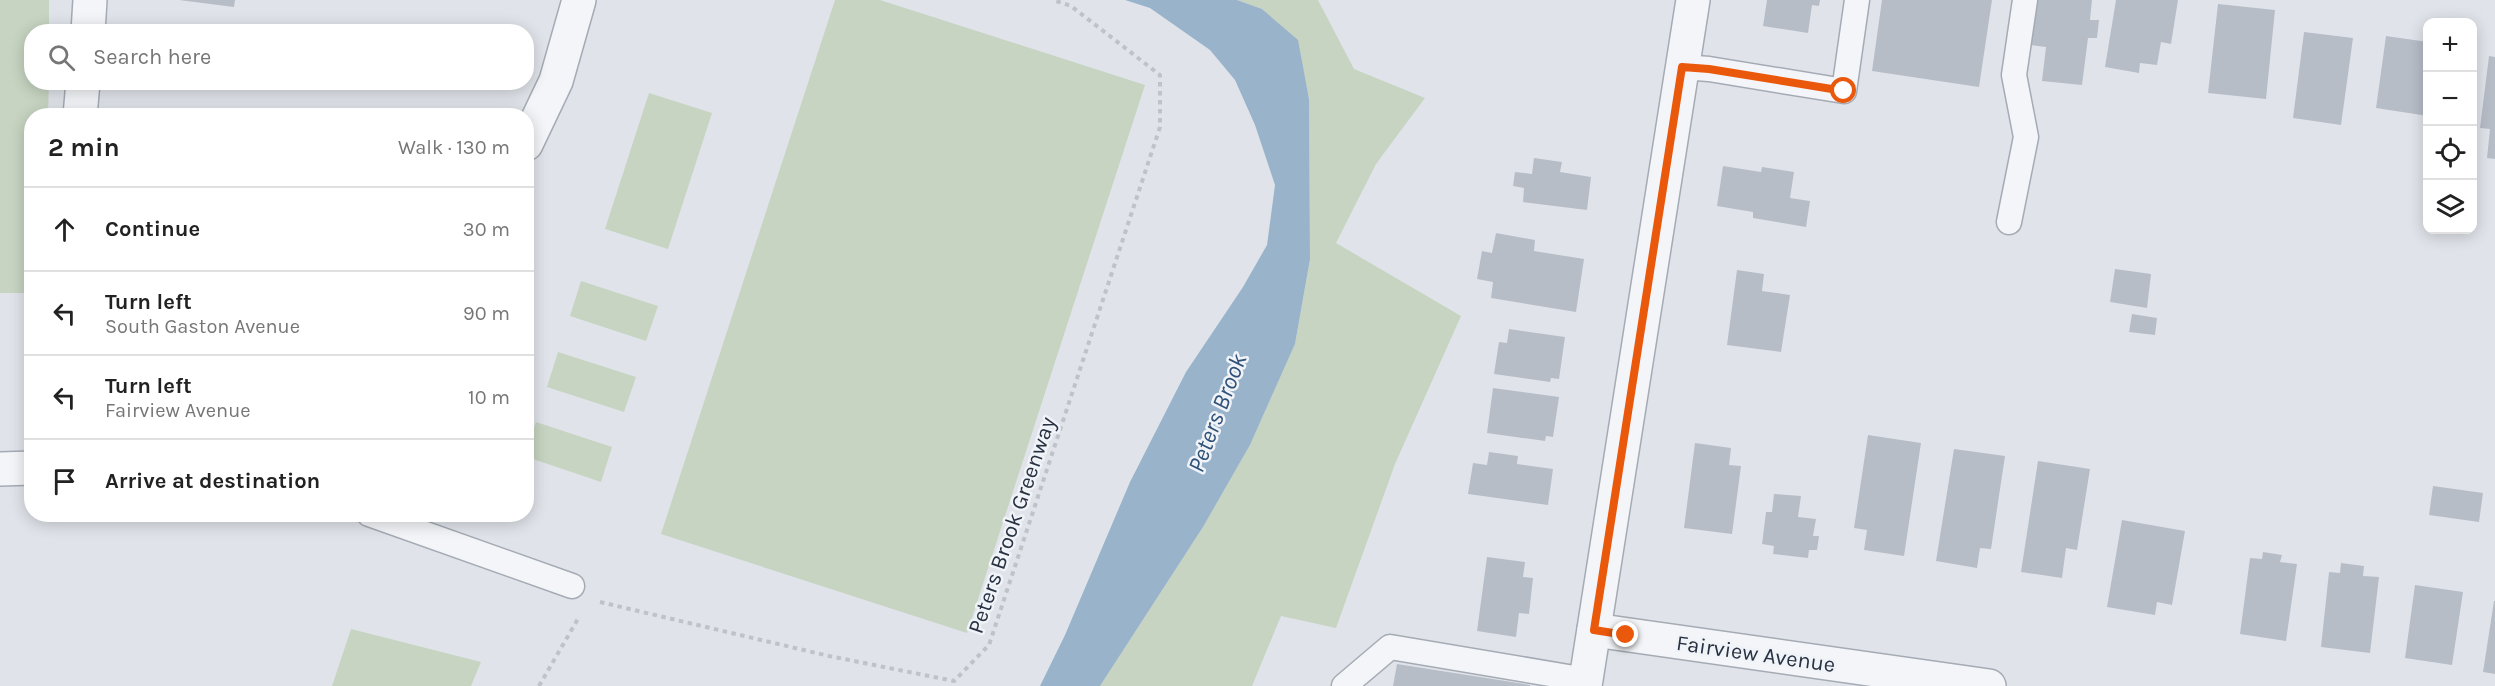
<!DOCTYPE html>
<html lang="en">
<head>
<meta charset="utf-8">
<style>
  body { margin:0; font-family:Karla,sans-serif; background:#f6f6f6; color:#222 }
  .controls { position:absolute; right:18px; top:18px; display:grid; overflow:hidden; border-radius:12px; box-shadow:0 3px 15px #0003 }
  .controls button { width:54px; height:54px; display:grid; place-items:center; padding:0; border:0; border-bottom:2px solid #e0e0e0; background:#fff; color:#222; font:30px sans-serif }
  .stop { position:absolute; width:18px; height:18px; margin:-14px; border:4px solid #ea580c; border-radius:50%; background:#fff }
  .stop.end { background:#ea580c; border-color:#fff; box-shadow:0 2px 6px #0008 }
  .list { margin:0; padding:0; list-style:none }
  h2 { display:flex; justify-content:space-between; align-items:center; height:78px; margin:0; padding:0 24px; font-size:26px }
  h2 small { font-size:20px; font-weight:400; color:#767676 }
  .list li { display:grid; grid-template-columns:39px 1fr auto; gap:18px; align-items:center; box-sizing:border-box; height:84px; padding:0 24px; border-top:2px solid #e0e0e0 }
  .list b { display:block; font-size:22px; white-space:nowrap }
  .list p { margin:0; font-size:20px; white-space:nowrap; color:#767676 }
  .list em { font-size:20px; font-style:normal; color:#767676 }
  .icon { flex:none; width:33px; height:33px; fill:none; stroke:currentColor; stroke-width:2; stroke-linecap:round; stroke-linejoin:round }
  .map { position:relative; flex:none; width:2495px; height:686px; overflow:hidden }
  .search { position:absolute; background:#fff; box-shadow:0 3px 15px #0003; left:24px; top:24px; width:510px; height:66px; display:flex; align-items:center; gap:15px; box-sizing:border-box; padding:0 21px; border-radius:24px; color:#767676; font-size:22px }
  .panel { position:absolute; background:#fff; box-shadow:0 3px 15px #0003; left:24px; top:108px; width:510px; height:414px; border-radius:24px }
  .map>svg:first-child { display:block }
  .green { fill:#c6d4c1 }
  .water { fill:#99b3cb }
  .building { fill:#b7bdc7 }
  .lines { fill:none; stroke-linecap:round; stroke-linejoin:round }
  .lane-casing { stroke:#a5abb4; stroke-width:27 }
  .street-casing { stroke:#a5abb4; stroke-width:36 }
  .path { stroke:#bec2c9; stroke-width:4; stroke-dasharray:4.5 4.5; stroke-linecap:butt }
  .lane { stroke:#f3f5f8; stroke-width:24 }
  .street { stroke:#f3f5f8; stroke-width:33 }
  .route { stroke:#ea580c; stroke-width:8 }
  .labels { text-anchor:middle; stroke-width:5; stroke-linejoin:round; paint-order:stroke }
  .street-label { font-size:22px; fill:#283242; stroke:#f0f3f7 }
  .water-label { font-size:24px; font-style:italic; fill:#305278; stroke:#f0f3f7 }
</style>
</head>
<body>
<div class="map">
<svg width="2495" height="686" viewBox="0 0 2495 686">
  <rect width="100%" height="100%" fill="#e0e4ea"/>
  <!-- green -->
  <g class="green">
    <path d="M0 0H49V31L32 32V82L49 83 48 115 32 116 31 293H0Z"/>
    <path d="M835 0H880L1145 85 967 633 661 534Z"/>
    <path d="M1237 0H1318L1354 69 1425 98 1376 164 1336 243 1461 316 1395 464 1336 628 1281 616 1252 686H1100L1203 527 1250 445 1295 344 1310 259 1309 99 1297 40 1262 9Z"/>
    <path d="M649 93 712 113 668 249 605 229Z"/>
    <path d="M581 281 658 306 646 341 570 316Z"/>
    <path d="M558 352 636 377 624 412 547 387Z"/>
    <path d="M536 422 612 447 601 482 527 457V450Z"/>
    <path d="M351 629 481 662 471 686H332Z"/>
  </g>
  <!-- water -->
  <path class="water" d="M1125 0H1237L1262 9 1298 40 1309 99 1310 259 1295 344 1250 445 1203 527 1100 686H1040L1065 635 1130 482 1186 372 1243 287 1267 245 1275 185 1255 125 1235 80 1210 50 1150 8Z"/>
  <!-- building -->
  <g class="building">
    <path d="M179 0H235L234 7Z"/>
    <path d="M1767 0H1820L1819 6 1812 5 1808 33 1763 26Z"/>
    <path d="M1882 0H1992L1979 87 1872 71Z"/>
    <path d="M2036 0H2092L2090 20H2099L2097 38H2088L2082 85 2042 81 2046 47 2031 45Z"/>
    <path d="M2116 0H2178L2171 44 2161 42 2157 65 2140 63 2139 73 2105 67Z"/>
    <path d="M2218 4 2275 10 2266 99 2208 93Z"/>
    <path d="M2304 32 2353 38 2341 125 2293 118Z"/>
    <path d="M2386 36 2428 42V116L2376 108Z"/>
    <path d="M2489 56 2495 57V159L2487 158 2490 129 2480 128Z"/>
    <path d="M1534 158 1562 162 1560 172 1591 177 1587 210 1523 202 1524 188 1513 186 1515 172 1532 174Z"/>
    <path d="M1723 166 1761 172 1762 167 1794 172 1790 198 1810 201 1806 227 1753 218V212L1717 206Z"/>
    <path d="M1496 233 1535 240 1534 251 1584 259 1576 312 1491 298 1493 282 1477 279 1482 251 1492 253Z"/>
    <path d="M2115 269 2151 274 2147 308 2110 302Z"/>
    <path d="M1737 270 1764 274 1762 291 1790 295 1781 352 1727 345Z"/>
    <path d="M2132 314 2157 318 2155 335 2129 332Z"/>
    <path d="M1509 329 1565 337 1559 379 1551 378 1550 382 1494 374 1499 342 1507 343Z"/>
    <path d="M1493 388 1559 397 1553 437 1546 436 1545 441 1487 433Z"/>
    <path d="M1868 435 1921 443 1904 556 1864 550 1867 530 1854 528Z"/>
    <path d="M1695 443 1731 448 1729 465 1741 466 1732 534 1684 528Z"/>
    <path d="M1954 449 2005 456 1991 549 1980 548 1977 568 1936 561Z"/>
    <path d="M1489 452 1518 456 1517 464 1553 469 1548 505 1468 494 1473 463 1487 465Z"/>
    <path d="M2038 461 2090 469 2077 550 2066 548 2062 578 2021 572Z"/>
    <path d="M2433 486 2483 493 2479 522 2429 515Z"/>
    <path d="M1774 494 1801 496 1798 517 1816 519 1813 536H1819L1817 550H1809L1808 558 1773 554 1774 546 1762 544 1766 512H1772Z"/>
    <path d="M2122 520 2185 531 2172 605 2157 602 2155 615 2107 607Z"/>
    <path d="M2263 552 2282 555 2280 562 2297 564 2286 641 2240 634 2250 558 2262 559Z"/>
    <path d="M1487 557 1525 562 1523 577 1533 578 1529 614 1519 613 1516 637 1477 631Z"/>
    <path d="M2341 563 2364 566 2363 576 2379 577 2370 653 2321 647 2329 572 2340 573Z"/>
    <path d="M2415 585 2463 592 2452 665 2405 658Z"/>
    <path d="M2494 601H2495V674L2483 672Z"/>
    <path d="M1397 664 1530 685V686H1393Z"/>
  </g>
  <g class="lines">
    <!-- lane casing -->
    <g class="lane-casing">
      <g id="lane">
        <path d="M1682 67 1709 69 1844 91 1857 0"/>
        <path d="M2009 222 2026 137 2014 75 2025 0"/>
        <path d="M369 514 572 586"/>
        <path d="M1344 686 1390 647 1586 680"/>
      </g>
    </g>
    <!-- street casing -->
    <g class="street-casing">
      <g id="street">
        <path d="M88 32 90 0"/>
        <path d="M80 116 83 82"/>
        <path d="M526 144 556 81 579 0"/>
        <path d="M0 469 32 468"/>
        <path d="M1594 630 1989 686"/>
        <path d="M1585 686 1693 0"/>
      </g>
    </g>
    <!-- path -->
    <g class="path">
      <path d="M600 602 829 656 954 681 989 645 1160 127V75L1071 6 1053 0"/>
      <path d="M539 686 579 617"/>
    </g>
    <!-- lane -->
    <use href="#lane" class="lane"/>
    <!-- street -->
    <use href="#street" class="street"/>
  </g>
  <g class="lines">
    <!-- route -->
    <path class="route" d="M1626 635 1594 630 1682 67 1709 69 1844 91"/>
  </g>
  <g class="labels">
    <!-- street labels -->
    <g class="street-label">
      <text transform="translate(1011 525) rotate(-71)" y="8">Peters Brook Greenway</text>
      <text transform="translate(1756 653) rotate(8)" y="8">Fairview Avenue</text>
    </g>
    <!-- water labels -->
    <g class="water-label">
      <text transform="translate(1217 413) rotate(-69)" y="8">Peters Brook</text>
    </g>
  </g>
</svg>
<div class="controls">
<button>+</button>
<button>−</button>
<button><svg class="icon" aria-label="locate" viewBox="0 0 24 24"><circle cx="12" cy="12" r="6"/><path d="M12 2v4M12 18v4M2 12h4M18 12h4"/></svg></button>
<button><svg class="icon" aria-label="layers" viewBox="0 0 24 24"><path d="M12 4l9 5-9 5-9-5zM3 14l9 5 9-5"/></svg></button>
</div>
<div class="stop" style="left:1844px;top:91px"></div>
<div class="stop end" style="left:1626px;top:635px"></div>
<div class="search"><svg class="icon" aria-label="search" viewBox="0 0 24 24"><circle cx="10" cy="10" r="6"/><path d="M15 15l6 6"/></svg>Search here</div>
<section class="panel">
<h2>2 min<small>Walk · 130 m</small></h2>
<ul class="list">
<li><svg class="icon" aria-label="ahead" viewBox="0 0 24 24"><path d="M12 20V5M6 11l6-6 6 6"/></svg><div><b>Continue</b></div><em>30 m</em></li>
<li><svg class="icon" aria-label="left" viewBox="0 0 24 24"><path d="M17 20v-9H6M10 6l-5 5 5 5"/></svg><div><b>Turn left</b><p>South Gaston Avenue</p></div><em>90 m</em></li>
<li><svg class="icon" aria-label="left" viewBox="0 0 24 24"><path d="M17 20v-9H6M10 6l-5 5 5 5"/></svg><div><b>Turn left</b><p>Fairview Avenue</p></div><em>10 m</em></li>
<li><svg class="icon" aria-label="arrive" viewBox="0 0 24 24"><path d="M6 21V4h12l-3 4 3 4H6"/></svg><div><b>Arrive at destination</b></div></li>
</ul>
</section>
</div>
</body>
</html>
